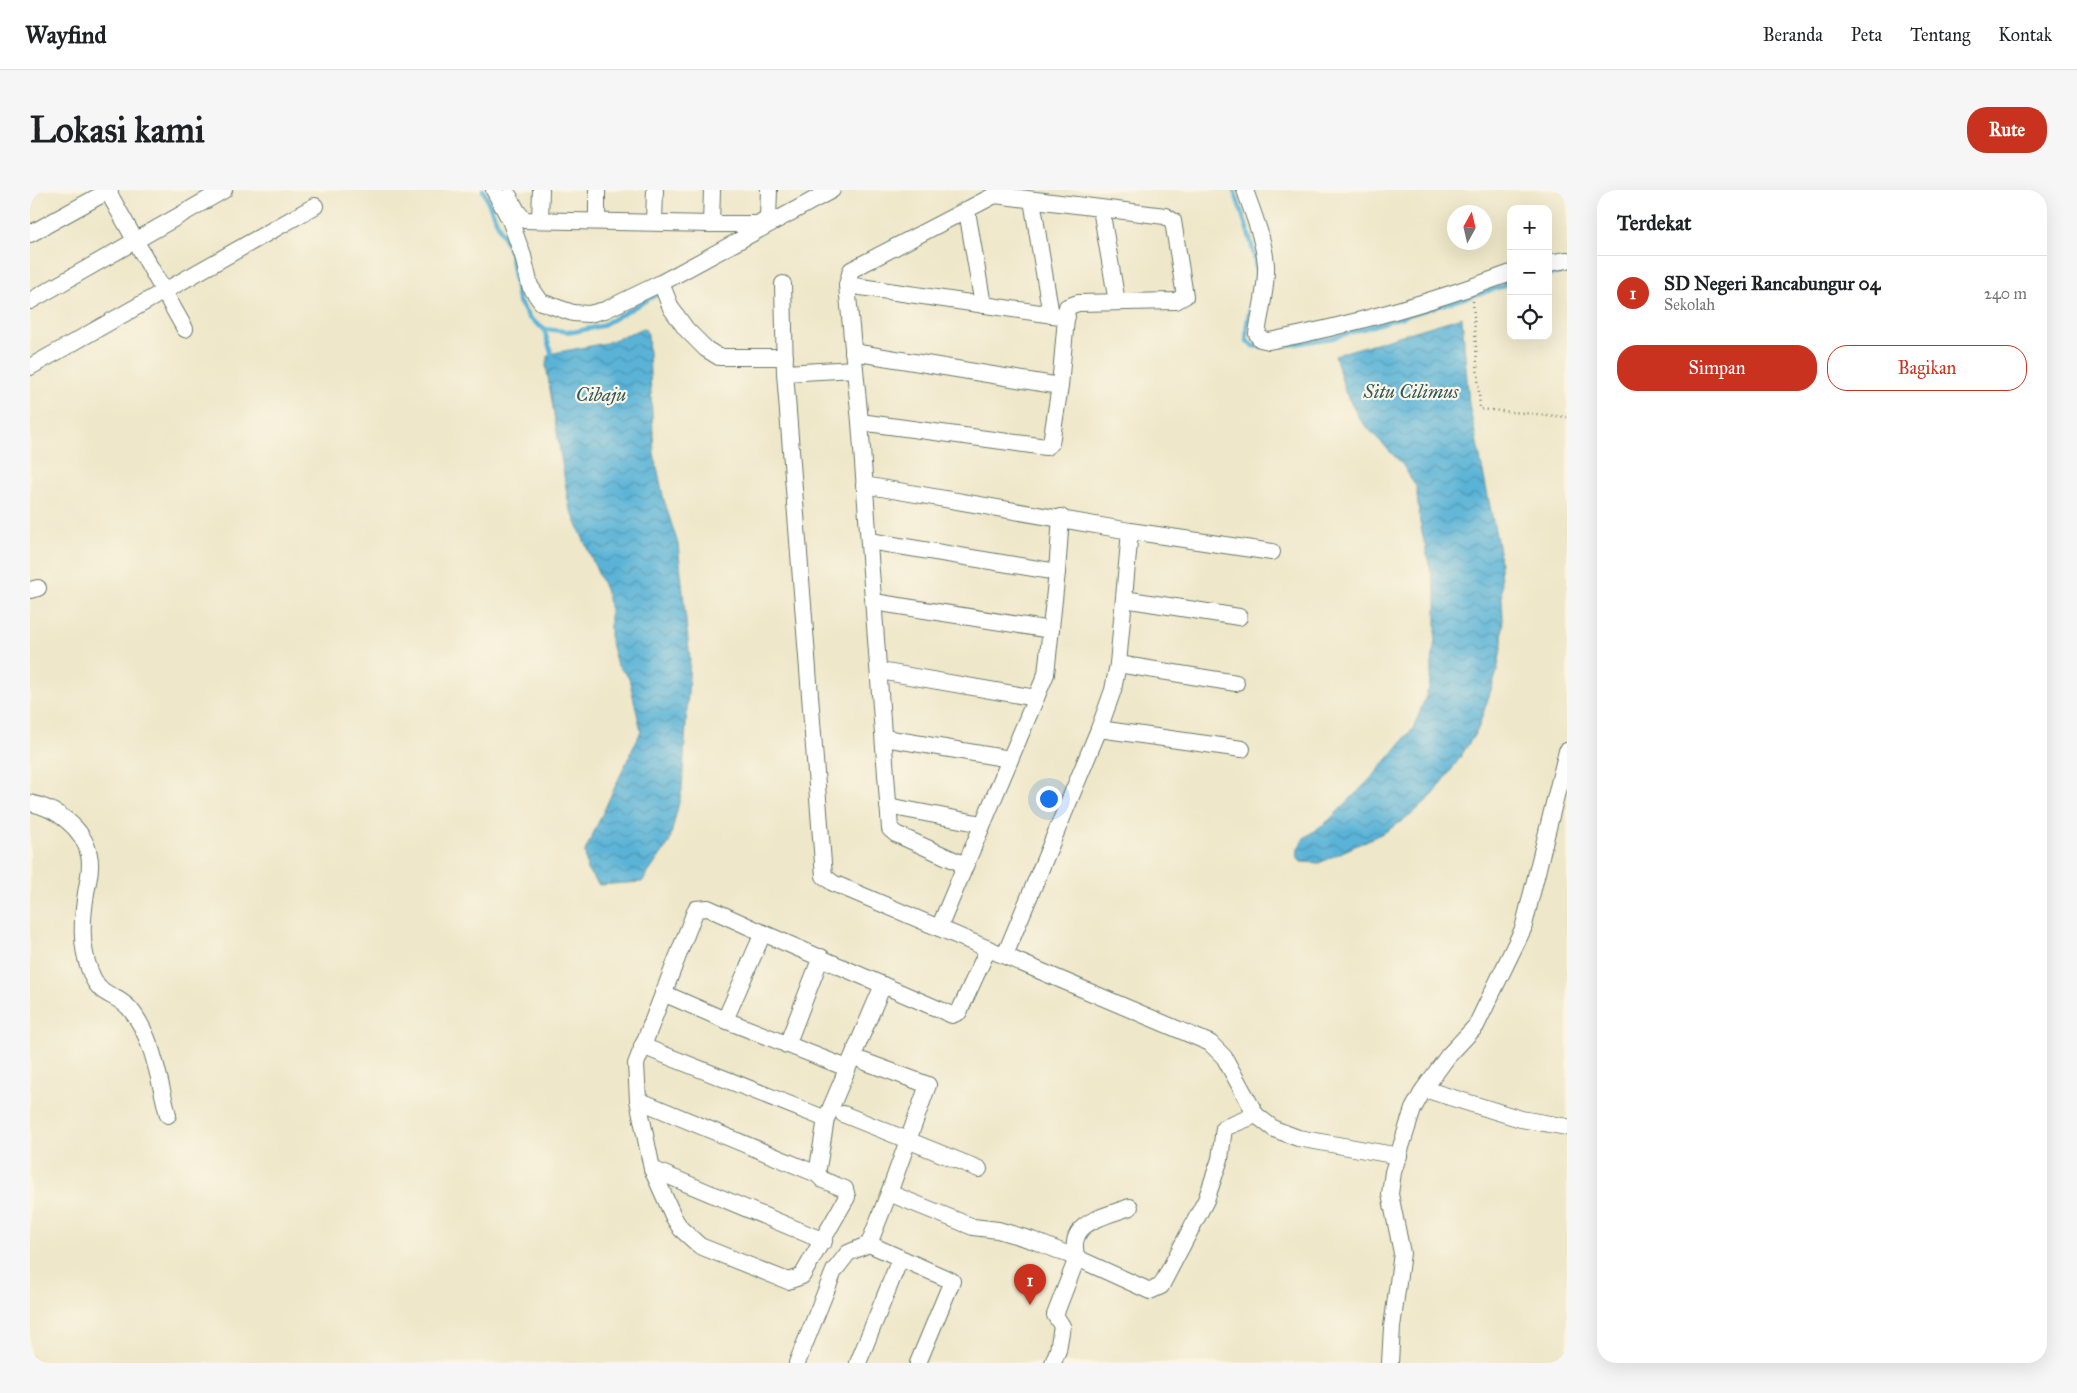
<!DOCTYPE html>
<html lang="id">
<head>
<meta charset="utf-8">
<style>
  body { margin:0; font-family:"IM FELL Great Primer",serif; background:#f6f6f6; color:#202124 }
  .controls { position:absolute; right:15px; top:15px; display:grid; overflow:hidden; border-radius:10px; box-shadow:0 5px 20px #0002 }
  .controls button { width:45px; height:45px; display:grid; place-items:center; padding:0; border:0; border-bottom:1px solid #e0e0e0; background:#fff; color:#202124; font:25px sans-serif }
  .compass { position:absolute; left:1417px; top:15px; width:45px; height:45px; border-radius:50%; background:#fff; box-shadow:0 5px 20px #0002; rotate:8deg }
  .you { position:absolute; left:1018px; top:608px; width:18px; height:18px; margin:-12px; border:4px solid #fff; border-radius:50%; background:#1a73e8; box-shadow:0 0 0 8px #1a73e833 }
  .badge { display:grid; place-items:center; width:32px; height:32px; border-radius:50%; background:#c8321e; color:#fff; font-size:16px; font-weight:700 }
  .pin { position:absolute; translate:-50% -41px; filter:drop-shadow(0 1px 2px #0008) }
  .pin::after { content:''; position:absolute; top:26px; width:18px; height:15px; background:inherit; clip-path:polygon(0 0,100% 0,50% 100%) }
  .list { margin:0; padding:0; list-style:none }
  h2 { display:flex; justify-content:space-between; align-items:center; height:65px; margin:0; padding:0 20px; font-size:21px }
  h2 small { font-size:16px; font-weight:400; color:#757577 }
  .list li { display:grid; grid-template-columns:32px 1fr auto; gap:15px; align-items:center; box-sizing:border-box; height:75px; padding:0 20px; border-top:1px solid #e0e0e0 }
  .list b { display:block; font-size:19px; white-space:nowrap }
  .list p { margin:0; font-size:16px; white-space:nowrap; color:#757577 }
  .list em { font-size:16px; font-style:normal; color:#757577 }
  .actions { display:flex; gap:10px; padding:15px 20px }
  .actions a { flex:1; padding:11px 0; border:1px solid #c8321e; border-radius:20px; text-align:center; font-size:18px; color:#c8321e }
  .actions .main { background:#c8321e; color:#fff }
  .icon { flex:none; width:28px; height:28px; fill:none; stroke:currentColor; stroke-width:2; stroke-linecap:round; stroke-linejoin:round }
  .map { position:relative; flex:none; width:1537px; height:1173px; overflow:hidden; border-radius:20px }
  header { display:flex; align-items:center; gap:30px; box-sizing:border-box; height:70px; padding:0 25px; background:#fff; border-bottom:1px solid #e0e0e0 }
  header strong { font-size:24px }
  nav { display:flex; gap:28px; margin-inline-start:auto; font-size:18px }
  .intro { display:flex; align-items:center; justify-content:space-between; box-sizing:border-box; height:120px; padding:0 30px }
  h1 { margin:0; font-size:35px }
  .button { padding:12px 22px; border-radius:20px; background:#c8321e; color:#fff; font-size:18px; font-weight:700 }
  main { display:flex; gap:30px; padding:0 30px }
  aside { flex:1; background:#fff; border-radius:20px; box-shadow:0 5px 20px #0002 }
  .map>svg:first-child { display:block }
  .water { fill:url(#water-waves); stroke:#3c7886 }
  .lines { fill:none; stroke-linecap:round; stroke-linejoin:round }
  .stream { stroke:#5ab3d7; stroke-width:4.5 }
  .street-casing { stroke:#677868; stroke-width:18 }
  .path { stroke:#677868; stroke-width:2.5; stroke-dasharray:1 4; stroke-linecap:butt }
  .street { stroke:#fff; stroke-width:16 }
  .labels { text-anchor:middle; stroke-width:4.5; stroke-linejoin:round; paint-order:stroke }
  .water-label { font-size:19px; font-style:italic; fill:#2e5a5d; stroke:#fcf5e5 }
</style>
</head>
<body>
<header>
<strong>Wayfind</strong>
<nav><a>Beranda</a><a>Peta</a><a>Tentang</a><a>Kontak</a></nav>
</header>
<div class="intro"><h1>Lokasi kami</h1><a class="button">Rute</a></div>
<main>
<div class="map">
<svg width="1537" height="1173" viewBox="0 0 1537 1173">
  <defs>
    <pattern id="water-waves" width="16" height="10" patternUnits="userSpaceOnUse" patternTransform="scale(1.25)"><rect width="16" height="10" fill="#5ab3d7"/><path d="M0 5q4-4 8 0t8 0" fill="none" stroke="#4a93af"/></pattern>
  </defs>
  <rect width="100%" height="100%" fill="#fcf5e5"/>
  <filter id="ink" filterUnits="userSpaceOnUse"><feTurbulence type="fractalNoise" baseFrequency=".02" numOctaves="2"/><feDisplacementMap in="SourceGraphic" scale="10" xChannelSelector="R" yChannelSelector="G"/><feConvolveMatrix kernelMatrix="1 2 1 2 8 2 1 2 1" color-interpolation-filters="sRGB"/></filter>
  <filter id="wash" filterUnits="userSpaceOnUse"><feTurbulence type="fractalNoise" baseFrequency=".0096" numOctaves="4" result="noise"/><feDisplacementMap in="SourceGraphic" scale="20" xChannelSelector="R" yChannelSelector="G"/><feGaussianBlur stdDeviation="1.12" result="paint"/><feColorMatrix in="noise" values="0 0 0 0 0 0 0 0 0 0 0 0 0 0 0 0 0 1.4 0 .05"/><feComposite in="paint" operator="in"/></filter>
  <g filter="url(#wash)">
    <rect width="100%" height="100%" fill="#eee7c9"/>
    <!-- water -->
    <g class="water">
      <path d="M1432 127 1439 214 1469 360 1473 426 1472 453 1467 482 1448 539 1429 569 1404 604 1381 625 1355 642 1289 673 1271 672 1267 668 1268 659 1274 648 1298 631 1345 584 1384 537 1399 498 1406 440V405L1390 333 1386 296 1372 274 1330 230 1315 202 1305 165Z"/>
      <path d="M614 138 618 144 624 263 634 310 648 354 660 470 652 600 639 653 612 692 569 695 557 680 555 661 611 541 599 488 587 475 584 464 580 450V420L577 404 539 316 516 175 518 166 524 163 576 153Z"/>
    </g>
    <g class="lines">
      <!-- stream -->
      <g class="stream">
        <path d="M453 0 480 62 488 110 499 128 514 139 543 142 571 136 631 102"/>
        <path d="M1204 0C1212 25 1228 63 1226 90 1224 111 1214 130 1217 151L1223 156 1231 157"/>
        <path d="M1518 85 1537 81"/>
        <path d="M514 139 523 169"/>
        <path d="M1258 155 1302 148 1481 94"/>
      </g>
    </g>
  </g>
  <g filter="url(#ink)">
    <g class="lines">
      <!-- street casing -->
      <g class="street-casing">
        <g id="street">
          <path d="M77 0 155 139"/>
          <path d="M464 0 480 30 493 66 500 96 511 112 543 123 559 124 575 120 631 93 802 0"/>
          <path d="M682 0 681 34H728L736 29"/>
          <path d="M1215 0C1223 24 1234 49 1236 75 1237 98 1230 122 1227 144L1230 149 1239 151C1322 135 1402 112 1481 83"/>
          <path d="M479 6 487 21 494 30 681 34"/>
          <path d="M1002 10 1021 125"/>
          <path d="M1071 19 1087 112"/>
          <path d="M937 21 953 115"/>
          <path d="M738 28 739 0"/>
          <path d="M510 30 511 0"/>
          <path d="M567 31V0"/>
          <path d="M624 32 625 0"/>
          <path d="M0 44 80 0"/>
          <path d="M1518 73 1537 70"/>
          <path d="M631 93 641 118 656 139 676 159 689 167H755"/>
          <path d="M753 94 755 183 794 686 803 693 1180 853 1194 867 1226 925 1244 939 1268 948 1369 966"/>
          <path d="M817 95 1037 127"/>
          <path d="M0 111 194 0"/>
          <path d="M823 162 1030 196"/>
          <path d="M0 177 285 16"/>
          <path d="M755 183 825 179"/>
          <path d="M830 232 1016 257 1021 253 1030 196 1037 117 1048 113 1146 111 1155 106 1143 31 1135 26 965 5 821 80 817 95 830 232 860 639 866 644 935 675"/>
          <path d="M834 295 1100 341 1242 362"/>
          <path d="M839 351 1027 382"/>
          <path d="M0 400 8 398"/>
          <path d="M1094 409 1209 427"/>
          <path d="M844 412 1021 440"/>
          <path d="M1088 474 1206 493"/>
          <path d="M850 481 1006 508"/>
          <path d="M1069 539 1212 559"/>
          <path d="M855 548 980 569"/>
          <path d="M0 613C26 618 54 638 59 665 62 677 58 691 56 703 52 729 50 756 60 781 70 809 85 802 100 819 123 846 129 891 138 925"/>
          <path d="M858 616 952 634"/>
          <path d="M909 738 1016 484 1027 382 1031 327"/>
          <path d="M975 765 1069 539 1083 500 1088 474 1100 341"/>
          <path d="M633 803 695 830 817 878"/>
          <path d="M695 830 733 743"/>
          <path d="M757 855 791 767"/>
          <path d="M612 856 796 929"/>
          <path d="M1394 899 1491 929 1537 937"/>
          <path d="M608 910 787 984 793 990 815 999 817 1007 772 1086 758 1091 670 1056 651 1039 644 1028 622 979 608 910 606 874 666 719 678 718 733 743 922 825 929 822 958 759"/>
          <path d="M813 924 949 979"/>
          <path d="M622 979 794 1051"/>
          <path d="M787 984 796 929 853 795"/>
          <path d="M859 1003 943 1037 968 1040 1002 1050 1047 1068"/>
          <path d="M839 1054 922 1091 888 1173"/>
          <path d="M1047 1068C1035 1032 1074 1027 1100 1017"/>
          <path d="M767 1173 804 1081 818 1063 839 1054 859 1003 898 895 833 871"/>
          <path d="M828 1173 870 1069"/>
          <path d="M1023 1173 1028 1160 1032 1136 1025 1125 1047 1068 1120 1101 1131 1096 1176 1010 1190 969 1194 938 1226 925"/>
          <path d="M1360 1173 1362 1137 1372 1063 1360 1004 1363 982 1383 919 1394 899 1418 866 1446 836 1493 739 1537 561"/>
        </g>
      </g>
      <!-- path -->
      <path class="path" d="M1443 111 1450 219 1537 227"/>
      <!-- street -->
      <use href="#street" class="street"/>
    </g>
  </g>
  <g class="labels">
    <!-- water labels -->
    <g class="water-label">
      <text x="1381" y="208">Situ Cilimus</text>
      <text x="571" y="211">Cibaju</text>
    </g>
  </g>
</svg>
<div class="controls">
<button>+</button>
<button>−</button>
<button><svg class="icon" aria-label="locate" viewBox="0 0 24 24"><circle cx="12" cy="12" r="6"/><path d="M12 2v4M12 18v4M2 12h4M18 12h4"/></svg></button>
</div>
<svg class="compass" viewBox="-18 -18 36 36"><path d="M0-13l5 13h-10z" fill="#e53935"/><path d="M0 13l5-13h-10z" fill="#757577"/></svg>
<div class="you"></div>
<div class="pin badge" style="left:1000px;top:1115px">1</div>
</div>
<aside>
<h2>Terdekat<small></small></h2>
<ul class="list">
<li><span class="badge">1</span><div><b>SD Negeri Rancabungur 04</b><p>Sekolah</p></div><em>240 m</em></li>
</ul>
<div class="actions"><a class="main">Simpan</a><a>Bagikan</a></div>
</aside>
</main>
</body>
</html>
